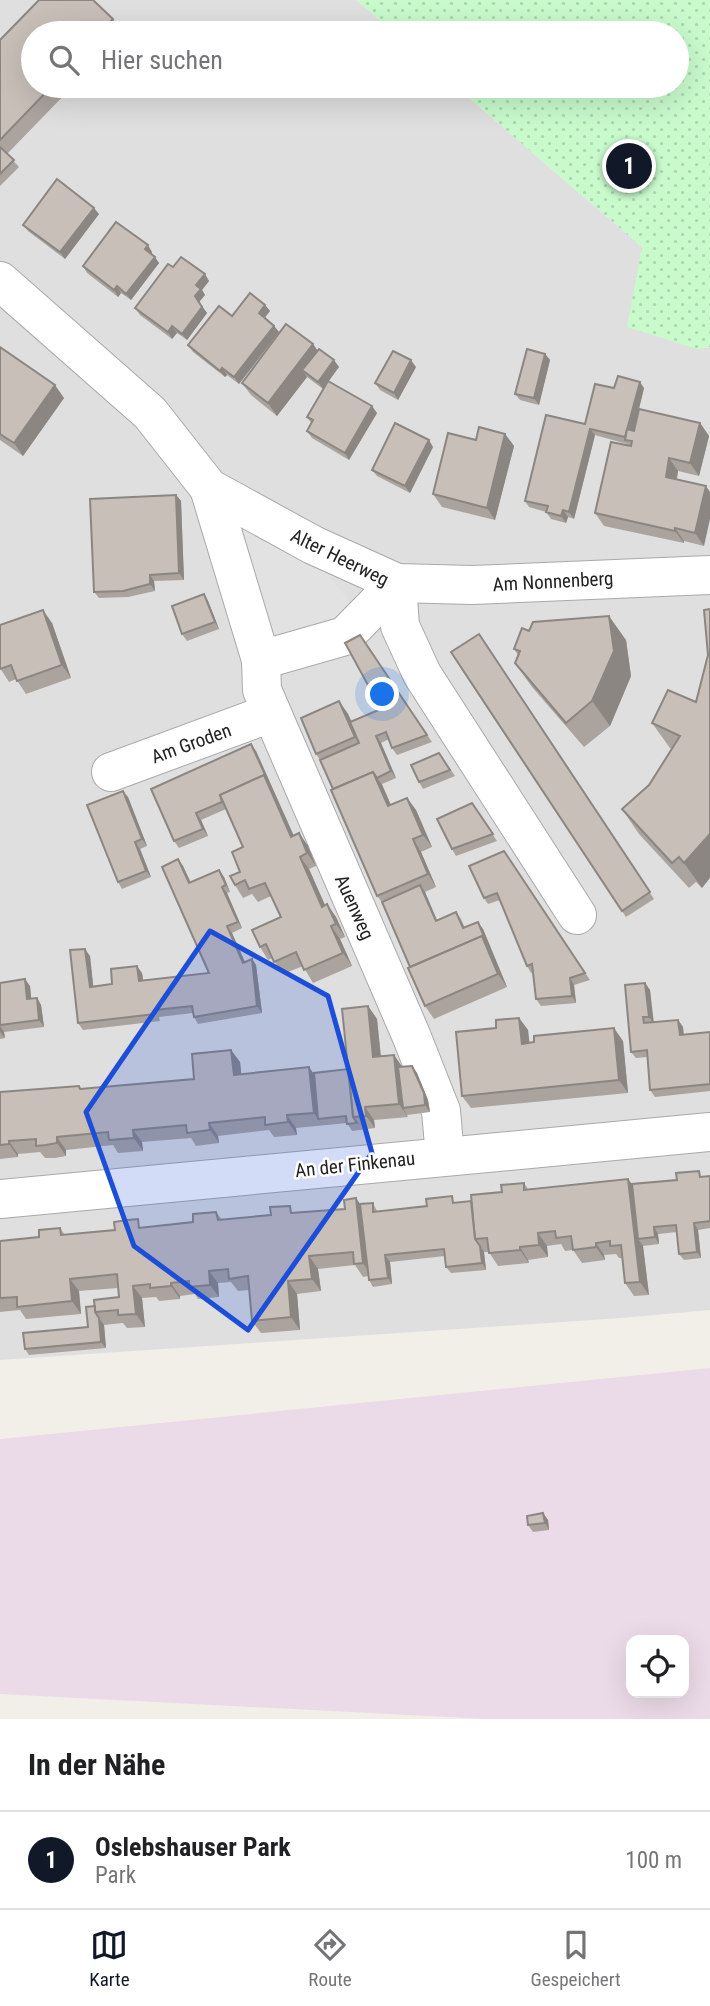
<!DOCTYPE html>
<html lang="de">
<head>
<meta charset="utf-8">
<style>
  body { margin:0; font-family:"Roboto Condensed",sans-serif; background:#f2f2f2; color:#202124 }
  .controls { position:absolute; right:21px; bottom:21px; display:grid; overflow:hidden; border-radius:14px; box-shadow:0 7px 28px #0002 }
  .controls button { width:63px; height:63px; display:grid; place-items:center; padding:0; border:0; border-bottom:2px solid #e0e0e0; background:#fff; color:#202124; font:35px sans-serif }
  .you { position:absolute; left:383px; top:695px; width:24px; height:24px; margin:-18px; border:5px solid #fff; border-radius:50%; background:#1a73e8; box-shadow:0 0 0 10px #1a73e833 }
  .badge { display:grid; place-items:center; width:46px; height:46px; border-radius:50%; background:#111827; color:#fff; font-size:23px; font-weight:700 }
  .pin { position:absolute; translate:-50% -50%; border:4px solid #fff; box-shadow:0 2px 7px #0006 }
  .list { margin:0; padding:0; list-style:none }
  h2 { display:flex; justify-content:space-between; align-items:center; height:91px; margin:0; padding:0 28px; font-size:30px }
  h2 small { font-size:23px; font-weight:400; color:#757577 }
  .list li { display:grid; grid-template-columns:46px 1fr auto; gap:21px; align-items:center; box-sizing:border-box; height:98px; padding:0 28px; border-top:2px solid #e0e0e0 }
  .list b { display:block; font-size:26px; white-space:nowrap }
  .list p { margin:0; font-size:23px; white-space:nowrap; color:#757577 }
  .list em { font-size:23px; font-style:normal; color:#757577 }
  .icon { flex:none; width:38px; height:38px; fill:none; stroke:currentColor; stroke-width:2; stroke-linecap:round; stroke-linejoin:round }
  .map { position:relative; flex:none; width:710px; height:1719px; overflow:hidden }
  .search { position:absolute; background:#fff; box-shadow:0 7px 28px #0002; left:21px; right:21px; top:21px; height:77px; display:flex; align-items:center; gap:18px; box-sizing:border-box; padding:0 24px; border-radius:38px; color:#757577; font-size:26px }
  .sheet { height:189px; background:#fff }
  nav { display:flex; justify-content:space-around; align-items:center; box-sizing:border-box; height:98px; border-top:2px solid #e0e0e0; background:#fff; font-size:19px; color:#757577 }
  nav a { display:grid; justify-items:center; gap:4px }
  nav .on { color:#111827 }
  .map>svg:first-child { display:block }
  .residential { fill:#e0dfdf }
  .industrial { fill:#ebdbe8; fill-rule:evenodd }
  .park { fill:url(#park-dots) }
  .parking { fill:#e2e2e2 }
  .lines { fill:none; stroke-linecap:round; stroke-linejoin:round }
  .minor-casing { stroke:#a9a9a9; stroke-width:40 }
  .minor { stroke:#fff; stroke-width:38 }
  .wall { fill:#aba49e }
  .shaded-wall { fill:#8b8681 }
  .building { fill:#c7bfb8; stroke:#8b8681; stroke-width:2 }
  .marked { fill:#1d4ed8; fill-opacity:0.2; stroke:#1d4ed8; stroke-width:5; stroke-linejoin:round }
  .labels { text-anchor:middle; stroke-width:5; stroke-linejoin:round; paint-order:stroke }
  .street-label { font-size:19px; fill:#222; stroke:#fff }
</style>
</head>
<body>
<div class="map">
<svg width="710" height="1719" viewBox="0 0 710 1719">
  <defs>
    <pattern id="park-dots" width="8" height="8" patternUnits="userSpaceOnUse" patternTransform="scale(1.75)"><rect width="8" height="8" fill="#c8facc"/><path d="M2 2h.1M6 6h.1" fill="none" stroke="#acd6af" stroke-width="1.8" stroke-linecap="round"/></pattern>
  </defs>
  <rect width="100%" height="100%" fill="#f2efe9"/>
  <!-- residential -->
  <path class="residential" d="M0 0H356L395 33H33V86H455L642 247 696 349 710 347V1310L621 1318 0 1360Z"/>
  <!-- industrial -->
  <path class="industrial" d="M710 1368V1719H486L0 1694V1439ZM631 1640H684V1693H631Z"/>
  <!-- park -->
  <path class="park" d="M356 0H710V347L697 349 627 327 642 247 455 86H677V33H395Z"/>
  <!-- parking -->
  <path class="parking" d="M249 530 282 544 327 574 353 605 350 619 285 646 262 631 233 531Z"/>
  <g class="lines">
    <!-- minor casing -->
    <g class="minor-casing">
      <g id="minor">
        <path d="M0 281 150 413 209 488 313 545 397 583 472 585 710 575"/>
        <path d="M209 488 261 660 262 690 411 1035 441 1111 445 1156"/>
        <path d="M397 583 400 626 422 674 577 915"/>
        <path d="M261 660 345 636 397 583"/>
        <path d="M111 772 271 713"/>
        <path d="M0 1199 710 1132"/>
      </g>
    </g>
    <!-- minor -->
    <use href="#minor" class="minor"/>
  </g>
  <!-- wall -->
  <g class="wall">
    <path d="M39 0H93L113 19 122 31 120 33H33V86H73L7 154 19 167 0 186V40Z"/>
    <path d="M99 214 65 259 28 231 23 225Z"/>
    <path d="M152 252 151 254 159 263 131 300 121 293 118 297 87 273 83 266Z"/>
    <path d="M173 267 209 281 202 290 205 295 199 302 207 313 187 340 177 333 172 339 140 315 135 308Z"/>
    <path d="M265 305 270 311 265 318 274 326 279 332 239 384 227 375 225 377 193 352 188 345 232 316Z"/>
    <path d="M313 344 317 350 339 367 328 381 377 413 349 460 312 438 307 431 312 424 307 417 323 389 307 377 277 416 251 395 242 383Z"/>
    <path d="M0 347 64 398 23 456 0 440Z"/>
    <path d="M545 354 550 360 539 405 520 400 515 394Z"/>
    <path d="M416 367 398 400 380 390 375 383Z"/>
    <path d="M614 388H644L639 409 700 423 709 436 699 476 678 471 677 480 704 546 684 541V543L604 526 595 513 629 446 627 444 595 435 574 519 568 517 566 523 551 519 546 512 529 507 525 501Z"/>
    <path d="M505 434 514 446 495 520 442 507 433 494 476 440Z"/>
    <path d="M433 447 410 493 377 476 372 470Z"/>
    <path d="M176 495 181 501 184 580 154 581 155 591 128 597 99 598 94 592Z"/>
    <path d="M204 594 208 601 219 629 187 641 182 634Z"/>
    <path d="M710 609 702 888 696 882 689 888 639 834 622 809 649 785 672 749 670 748 652 723 696 702 708 655Z"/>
    <path d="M52 623 71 678 26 694 16 679 9 682 0 668Z"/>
    <path d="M529 631 626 640 631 676 610 726 584 747 532 687 515 663 518 655 514 649Z"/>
    <path d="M479 634 654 899 626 917 451 652Z"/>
    <path d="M360 635 432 742 397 755 392 748 389 739 381 743 396 778 382 784 391 805 407 798 416 810 432 847 421 852 436 887 425 892 437 920 456 912 461 919 465 928 483 929 507 987 434 1019 425 1006 410 967 382 902 377 896 320 760 316 754 339 701 348 714 352 722 381 709Z"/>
    <path d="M256 751 294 836 299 833 308 846 316 866 309 869 325 905 336 917 345 937 340 939 352 966 313 983 303 966 283 974 272 958 268 960 260 947 281 917 271 896 258 902 252 894 243 898 235 885 240 872 243 847 226 809 201 820 208 836 179 848 174 841 151 789Z"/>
    <path d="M439 753 455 776 423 789 419 782Z"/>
    <path d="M128 797 147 846 140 849 151 877 122 889 118 882Z"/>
    <path d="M472 803 497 841 456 856 452 849Z"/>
    <path d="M504 851 590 980 574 985 576 1003 541 1006 536 999 533 972 531 973 527 966 500 900 488 904 484 898Z"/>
    <path d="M178 859 183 866 191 883 224 877 230 892 227 893 242 928 232 933 245 962 252 959 256 965 262 1013 198 1024 194 1017 193 1013 159 1017 160 1021 83 1030 78 1023 90 956 93 986 112 984 142 973 143 980 209 973Z"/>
    <path d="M0 983 30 986 31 999 37 998 41 1005 44 1027 4 1032 5 1038 0 1039Z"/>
    <path d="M645 983 650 990 653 1022 678 1020 683 1027 684 1035 710 1032V1091L655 1097 650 1090 647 1057 636 1058 631 1052Z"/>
    <path d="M368 1006 377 1019 381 1056 394 1055 402 1067 412 1066 417 1073 428 1100 430 1112 407 1115 408 1117 374 1120 375 1128 352 1131 347 1123 296 1128 297 1135 274 1137 269 1130 218 1136 219 1143 196 1146 191 1138 142 1142 143 1151 118 1153 113 1145 66 1150V1156L55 1158H45L40 1152 18 1154V1157L0 1159V1092L79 1086 82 1089 194 1079 231 1050 240 1062 241 1074 314 1073 348 1069Z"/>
    <path d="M519 1018 528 1030 529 1043 623 1041 628 1093 471 1108 462 1096 496 1028Z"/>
    <path d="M710 1176V1228L698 1230 701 1258 684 1260 679 1254 677 1232 658 1234 659 1244 643 1246 649 1295 634 1296 625 1283 622 1258H619L616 1254 604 1255 605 1260 582 1263 573 1250 565 1251 561 1244 547 1246 548 1257 528 1260 529 1263 498 1266 489 1252H484L486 1270 451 1273 446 1267 445 1256 390 1262 392 1284 373 1287 369 1280 368 1276 363 1277 355 1265 318 1269 321 1291 297 1294 300 1330 261 1333 252 1321 249 1290 238 1291 231 1282 218 1283 219 1297 198 1299 195 1294 180 1296V1299L159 1301 156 1297 142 1298 145 1327 127 1328 123 1323 104 1325 106 1348 29 1355 25 1349 88 1327 95 1306 119 1297 118 1288 79 1291 81 1314 26 1319 20 1310 0 1312V1241L39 1237 60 1228 65 1235 193 1222 216 1212 222 1220 345 1209 360 1204 373 1203 377 1211 471 1201 502 1192 524 1183 528 1189 628 1179 632 1184Z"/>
    <path d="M543 1513 548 1520 549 1530 533 1532 528 1525Z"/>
  </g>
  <!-- shaded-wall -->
  <g class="shaded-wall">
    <path d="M94 208 99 214 65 259 60 252Z"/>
    <path d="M148 245 152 252 150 256 145 249Z"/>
    <path d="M155 257 159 263 131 300 126 294Z"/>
    <path d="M205 274 209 281 202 290 205 295 199 302 207 313 187 340 182 334 195 296 196 285Z"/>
    <path d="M117 286 121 293 118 297 114 290Z"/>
    <path d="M265 305 270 311 263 319 259 313Z"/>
    <path d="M172 326 177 333 172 339 168 332Z"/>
    <path d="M274 326 279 332 239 384 234 377Z"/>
    <path d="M313 344 322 357 302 370 307 377 277 416 268 403Z"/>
    <path d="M545 354 550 360 539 405 534 398Z"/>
    <path d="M334 360 339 367 323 389 318 382Z"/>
    <path d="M411 360 416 367 398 400 394 393Z"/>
    <path d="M222 368 227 375 225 377 220 371Z"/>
    <path d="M640 382 644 388 631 441 626 438Z"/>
    <path d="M55 385 64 398 23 456 14 443Z"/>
    <path d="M372 406 377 413 349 460 345 453Z"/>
    <path d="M700 423 709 436 699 476 690 463Z"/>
    <path d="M590 429 595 435 574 519 569 512Z"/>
    <path d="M505 434 514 446 495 520 487 508Z"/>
    <path d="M429 440 433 447 410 493 405 486Z"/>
    <path d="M669 458 678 471 674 490 666 477Z"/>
    <path d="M706 486 710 492V519L704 546 695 533Z"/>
    <path d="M176 495 181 501 184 580 179 573Z"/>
    <path d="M563 510 568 517 566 523 561 516Z"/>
    <path d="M675 528 684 541V543L675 531Z"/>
    <path d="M150 575 154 581 155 591 150 584Z"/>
    <path d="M204 594 208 601 219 629 215 622Z"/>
    <path d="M43 610 52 623 71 678 62 665Z"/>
    <path d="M609 616 626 640 631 676 610 726 592 701Z"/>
    <path d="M339 701 348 714 364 750 355 737Z"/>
    <path d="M376 736 381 743 396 778 391 771Z"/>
    <path d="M251 744 256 751 300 850 291 837 264 775Z"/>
    <path d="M373 772 382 785 397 819 388 806Z"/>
    <path d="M123 791 128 797 147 846 142 839Z"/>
    <path d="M407 798 416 810 432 847 423 835Z"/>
    <path d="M196 813 201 820 208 836 203 829Z"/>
    <path d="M299 833 308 846 316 866 307 853Z"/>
    <path d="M710 834V878L702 888 684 863Z"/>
    <path d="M413 839 421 852 436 887 428 874Z"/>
    <path d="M135 842 140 849 151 877 146 871Z"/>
    <path d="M300 857 309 869 331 919 322 907Z"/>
    <path d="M178 859 183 866 194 890 189 883Z"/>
    <path d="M219 870 224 877 230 892 226 885Z"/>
    <path d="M420 885 425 892 440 928 436 921Z"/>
    <path d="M222 887 227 893 242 928 238 922Z"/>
    <path d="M327 904 336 917 345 937 336 924Z"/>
    <path d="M478 922 483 929 507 987 498 974 482 936Z"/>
    <path d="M227 926 232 933 248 969 243 963Z"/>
    <path d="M331 926 340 939 352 966 343 953Z"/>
    <path d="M85 949 90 956 94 993 90 987Z"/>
    <path d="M252 959 256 965 262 1013 257 1006Z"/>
    <path d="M137 966 142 973 144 987 139 981Z"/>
    <path d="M570 978 574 985 576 1003 572 996Z"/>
    <path d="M25 979 30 986 32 1006 27 999Z"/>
    <path d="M645 983 650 990 654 1024 649 1017Z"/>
    <path d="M37 998 41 1005 44 1027 39 1020Z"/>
    <path d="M368 1006 377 1019 382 1070 373 1057Z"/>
    <path d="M519 1018 528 1030 531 1056 522 1044Z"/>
    <path d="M678 1020 683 1027 684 1042 680 1035Z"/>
    <path d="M0 1026 4 1032 5 1038 0 1032Z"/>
    <path d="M614 1028 623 1041 628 1093 619 1080Z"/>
    <path d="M231 1050 240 1062 243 1088 234 1075Z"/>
    <path d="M394 1055 403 1068V1108L408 1117 399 1104Z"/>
    <path d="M412 1066 417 1073 428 1100 430 1112 425 1105Z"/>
    <path d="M309 1067 318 1080V1119L323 1125 314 1113Z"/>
    <path d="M365 1107 374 1120 375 1128 366 1116Z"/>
    <path d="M287 1115 296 1128 297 1135 288 1122Z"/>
    <path d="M209 1123 218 1136 219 1143 210 1130Z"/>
    <path d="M133 1130 142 1142 143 1151 134 1138Z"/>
    <path d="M57 1137 66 1150V1156L57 1143Z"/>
    <path d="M9 1141 18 1154V1157L9 1144Z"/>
    <path d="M628 1179 637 1191 638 1239 643 1246 649 1295 640 1282Z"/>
    <path d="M356 1198 365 1211 372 1276 363 1263Z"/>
    <path d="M694 1223 698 1230 701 1258 697 1252Z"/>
    <path d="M654 1227 658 1234 659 1244 655 1237Z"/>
    <path d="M538 1233 547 1246 548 1257 539 1245Z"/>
    <path d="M596 1243 604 1255 605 1260 596 1247Z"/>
    <path d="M480 1246 484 1252 486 1270 482 1263Z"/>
    <path d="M520 1247 528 1260 529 1263 520 1250Z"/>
    <path d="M385 1255 390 1262 392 1284 388 1278Z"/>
    <path d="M309 1256 318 1269 321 1291 312 1279Z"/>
    <path d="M209 1271 218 1283 219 1297 210 1285Z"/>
    <path d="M70 1279 79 1291 81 1314 72 1301Z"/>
    <path d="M288 1281 297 1294 300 1330 291 1317Z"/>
    <path d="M171 1283 180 1296V1299L171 1286Z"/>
    <path d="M133 1286 142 1298 145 1327 136 1314Z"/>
    <path d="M99 1318 104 1325 106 1348 101 1342Z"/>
    <path d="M543 1513 548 1520 549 1530 545 1523Z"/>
  </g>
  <!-- building -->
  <g class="building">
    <path d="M39 0H93L113 19 99 33H33V86H52L0 140V40Z"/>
    <path d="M0 147 14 160 0 174Z"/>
    <path d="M57 179 94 208 60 252 23 225Z"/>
    <path d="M116 222 148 245 145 249 155 257 126 294 117 286 114 290 83 266Z"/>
    <path d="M181 257 205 274 196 285 201 289 195 296 202 307 182 334 172 326 168 332 135 308 168 264 173 267Z"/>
    <path d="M250 293 265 305 259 313 274 326 234 377 222 368 220 371 188 345 219 306 232 316Z"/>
    <path d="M286 324 313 344 268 403 242 383Z"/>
    <path d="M0 347 55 385 14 443 0 434Z"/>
    <path d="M319 349 334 360 318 382 302 370Z"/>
    <path d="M527 349 545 354 534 398 515 394Z"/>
    <path d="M393 351 411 360 394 393 375 383Z"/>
    <path d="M618 376 640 382 625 437 590 429 569 512 563 510 561 516 546 512 548 506 525 501 546 415 585 424 595 384 614 388Z"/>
    <path d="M328 381 372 406 345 453 307 431 313 420 307 417Z"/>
    <path d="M639 409 700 423 690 463 669 458 666 477 706 486 695 533 675 528V531L595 513 611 442 631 446 632 441 625 440 627 429 634 431Z"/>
    <path d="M395 423 429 440 405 486 372 470Z"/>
    <path d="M479 427 505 434 487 508 433 494 448 433 476 440Z"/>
    <path d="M176 495 179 573 150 575V584L123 591 94 592 90 499Z"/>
    <path d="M204 594 215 622 182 634 172 606Z"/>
    <path d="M710 609V834L684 863 679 857 672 863 622 809 649 785 680 736 652 723 668 690 696 702 708 655 704 610Z"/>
    <path d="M43 610 62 665 17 681 11 665 0 669V625Z"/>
    <path d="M609 616 614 651 592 701 566 723 515 663 520 651 514 649 522 628 529 631 533 622Z"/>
    <path d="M479 634 650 892 622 911 451 652Z"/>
    <path d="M360 635 427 735 392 748 386 732 376 736 391 771 377 778 373 772 333 789 320 760 359 743 350 722 381 709 345 643Z"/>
    <path d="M339 701 355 737 316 754 301 718Z"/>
    <path d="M251 744 268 781 264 775 220 795 222 802 196 813 203 829 174 841 151 789Z"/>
    <path d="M439 753 450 770 419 782 411 765Z"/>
    <path d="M373 772 388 806 407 798 423 835 413 839 428 874 377 896 331 790Z"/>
    <path d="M264 775 291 837 299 833 307 853 300 857 322 907 327 904 332 915 336 924 331 926 343 953 304 970 296 952 274 962 266 944 260 947 252 930 281 917 265 883 249 889 245 880 235 885 230 876 240 872 232 852 243 847 220 795Z"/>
    <path d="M123 791 142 839 135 842 146 871 118 882 87 805Z"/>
    <path d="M472 803 493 834 452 849 437 819Z"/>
    <path d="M504 851 585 973 570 978 572 996 536 999 532 964 527 966 497 893 484 898 469 866Z"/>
    <path d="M178 859 189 883 219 870 226 885 222 887 238 922 227 926 243 963 252 959 257 1006 194 1017 192 1006 155 1010V1014L78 1023 70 950 85 949 90 987 112 984 111 969 137 966 139 981 209 973 162 867Z"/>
    <path d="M420 885 436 921 456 912 463 928 478 922 486 942 482 936 410 967 382 902Z"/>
    <path d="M482 936 498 974 425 1006 408 968Z"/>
    <path d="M25 979 27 999 37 998 39 1020 0 1025V983Z"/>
    <path d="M645 983 649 1017H643L644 1023 678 1020 680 1035 710 1032V1084L650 1090 647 1050 631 1052 625 985Z"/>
    <path d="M368 1006 373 1057 394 1055 399 1104 365 1107 366 1116 353 1117 342 1009Z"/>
    <path d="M519 1018 522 1044 534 1042V1036L614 1028 619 1080 462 1096 456 1032 496 1028V1020Z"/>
    <path d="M231 1050 234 1075 309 1067 314 1113 287 1115 288 1122 265 1125V1117L209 1123 210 1130 187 1133 186 1125 133 1130 134 1138 109 1140 108 1132 57 1137V1143L46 1145 36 1146V1139L9 1141V1144L0 1145V1092L79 1086 80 1089 194 1079 192 1054Z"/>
    <path d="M412 1066 424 1093 425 1105 403 1108 398 1067Z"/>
    <path d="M348 1069 353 1117 357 1123 347 1124 346 1116 318 1119 314 1073Z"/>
    <path d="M699 1171 700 1177 710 1176V1221L694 1223 697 1252 679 1254 676 1225 654 1227 655 1237 638 1239 632 1184 677 1180 676 1173Z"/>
    <path d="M628 1179 640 1282 625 1283 621 1245 610 1246V1241L596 1243V1247L573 1250 571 1236 556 1238 555 1231 538 1233 539 1245 520 1247V1250L489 1253 487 1238 475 1239 471 1195 502 1192 501 1185 524 1183V1190Z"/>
    <path d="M452 1196 453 1203 471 1201 475 1239 480 1246 482 1263 446 1267 444 1249 385 1255 388 1278 369 1280 360 1204 373 1203V1212L427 1206 426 1199Z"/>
    <path d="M356 1198 363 1263 354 1264 353 1252 309 1256 312 1279 288 1281 291 1317 252 1321 248 1276 229 1279 228 1269 209 1271 210 1285 189 1287V1281L171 1283V1286L150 1288V1284L133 1286 136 1314 118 1315V1310L95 1312 94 1300 119 1297 117 1274 70 1279 72 1301 17 1307V1297L0 1298V1241L39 1237V1230L60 1228 61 1235 115 1230 114 1222 127 1220 138 1219 139 1228 193 1222V1214L216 1212 218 1220 271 1215 270 1207 290 1206 291 1213 345 1209 344 1200Z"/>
    <path d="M95 1306V1312L99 1318 101 1342 25 1349 23 1333 88 1327 86 1307Z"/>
    <path d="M543 1513 545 1523 528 1525 527 1516Z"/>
  </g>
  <!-- marked area -->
  <path class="marked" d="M210 931 328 996 372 1153 248 1330 134 1246 86 1112Z"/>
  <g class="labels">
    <!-- street labels -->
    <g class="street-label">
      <text transform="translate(340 557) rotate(26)" y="7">Alter Heerweg</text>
      <text transform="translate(553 581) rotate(-3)" y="7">Am Nonnenberg</text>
      <text transform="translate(191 743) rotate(-20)" y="7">Am Groden</text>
      <text transform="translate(355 907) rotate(66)" y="7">Auenweg</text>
      <text transform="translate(355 1164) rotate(-6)" y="7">An der Finkenau</text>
    </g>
  </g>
</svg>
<div class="controls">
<button><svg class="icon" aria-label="locate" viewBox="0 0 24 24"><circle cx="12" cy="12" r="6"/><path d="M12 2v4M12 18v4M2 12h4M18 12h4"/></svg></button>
</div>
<div class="you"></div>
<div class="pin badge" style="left:629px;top:166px">1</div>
<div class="search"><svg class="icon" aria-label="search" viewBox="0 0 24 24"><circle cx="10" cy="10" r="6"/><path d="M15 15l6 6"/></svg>Hier suchen</div>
</div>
<section class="sheet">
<h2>In der Nähe<small></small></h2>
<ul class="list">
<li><span class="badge">1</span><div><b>Oslebshauser Park</b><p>Park</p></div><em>100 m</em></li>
</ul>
</section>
<nav>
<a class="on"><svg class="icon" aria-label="map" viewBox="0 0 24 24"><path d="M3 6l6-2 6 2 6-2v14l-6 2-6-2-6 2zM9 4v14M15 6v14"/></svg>Karte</a>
<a><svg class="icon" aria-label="directions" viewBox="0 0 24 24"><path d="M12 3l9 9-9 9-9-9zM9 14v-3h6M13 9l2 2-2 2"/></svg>Route</a>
<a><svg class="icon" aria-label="saved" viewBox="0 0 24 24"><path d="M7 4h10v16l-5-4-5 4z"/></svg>Gespeichert</a>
</nav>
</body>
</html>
